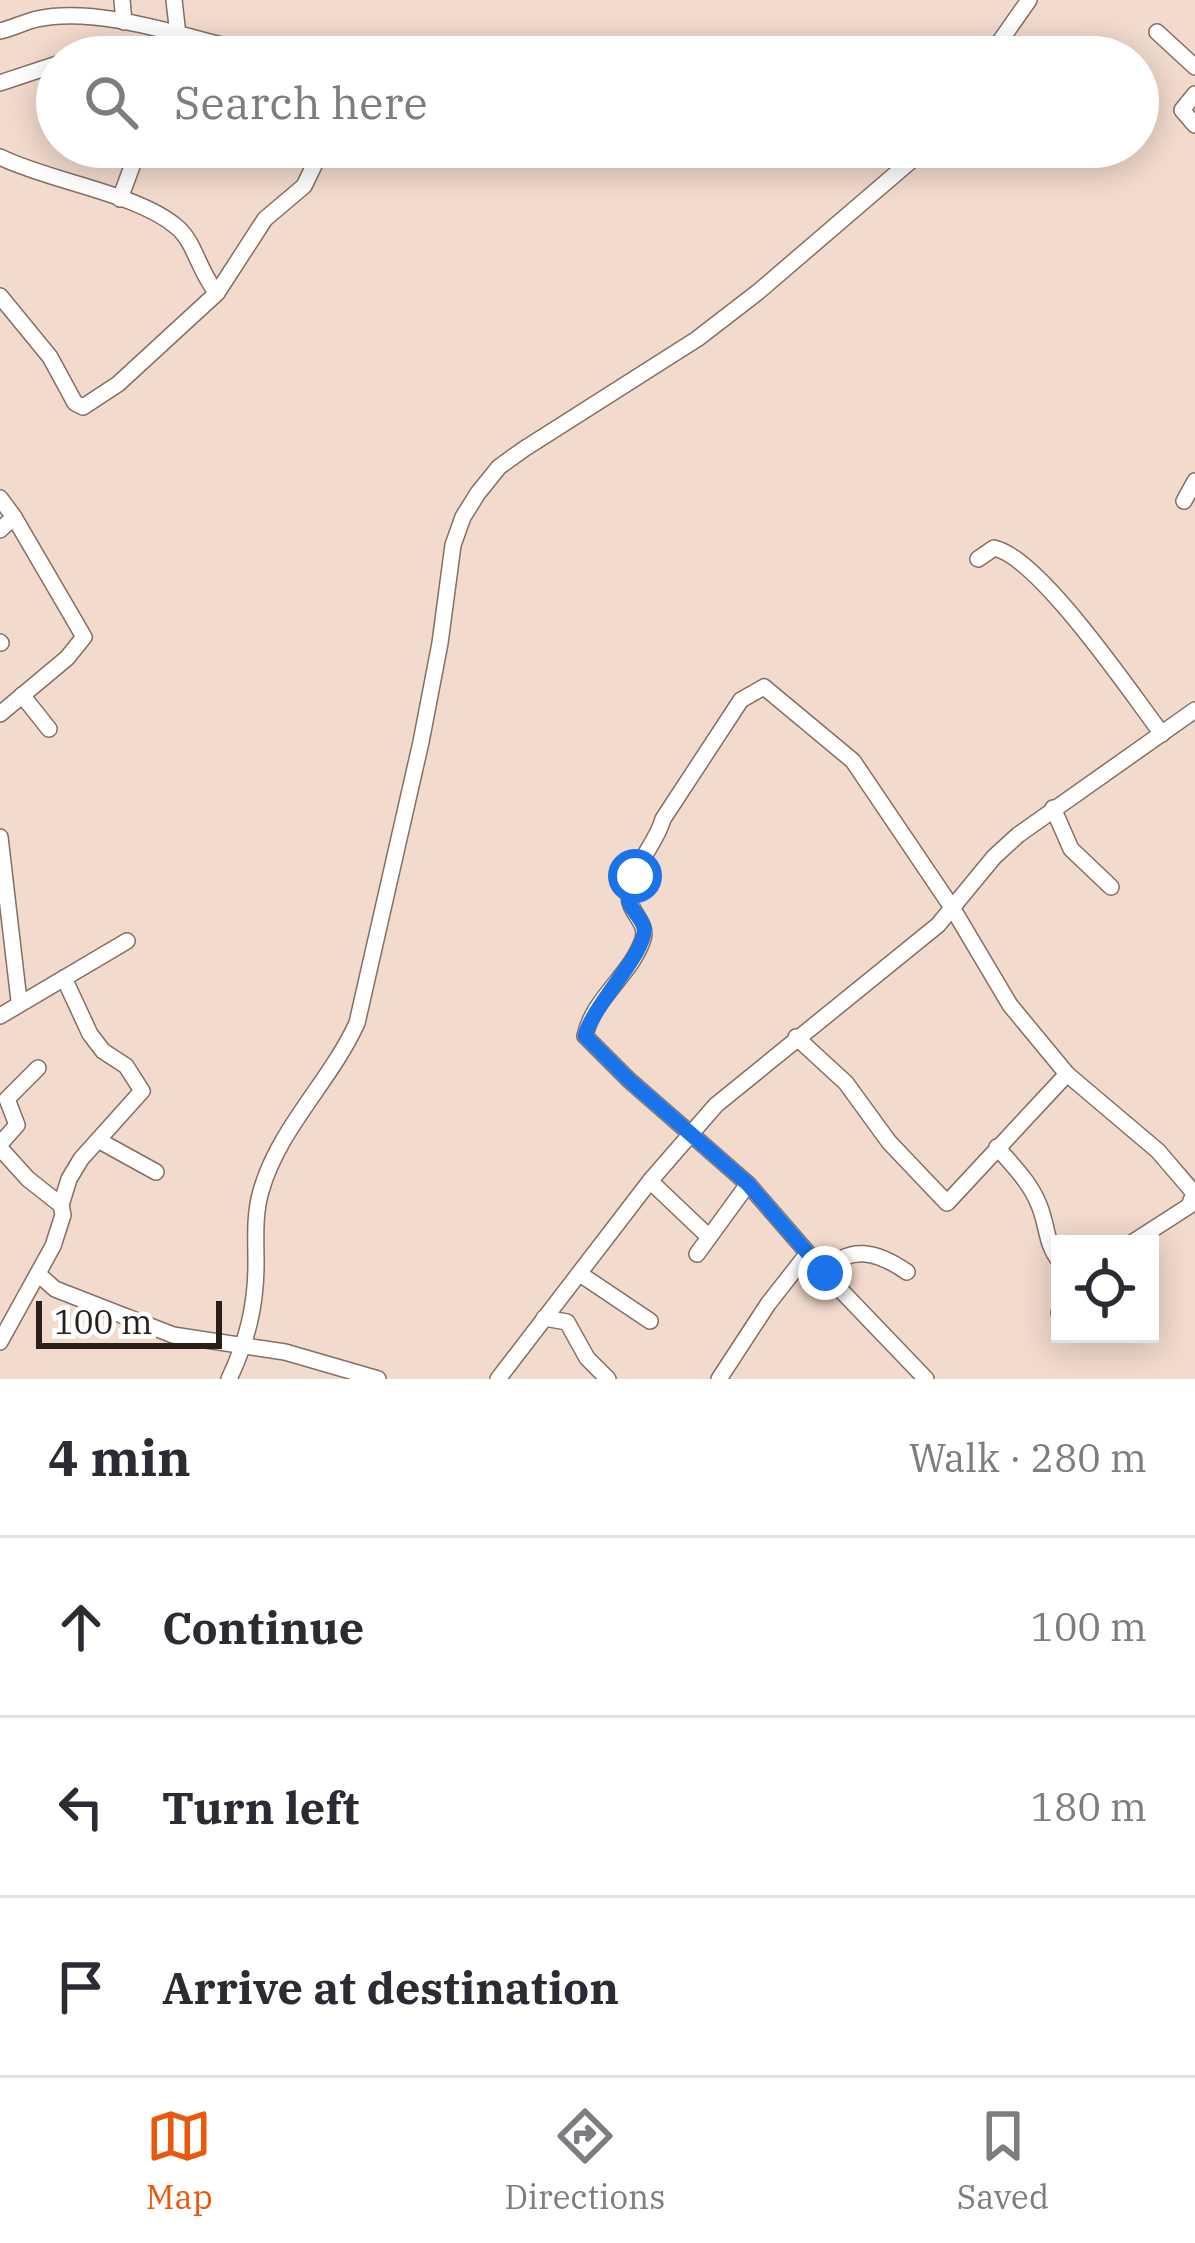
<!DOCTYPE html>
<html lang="en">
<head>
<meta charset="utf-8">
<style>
  body { margin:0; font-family:"IBM Plex Serif",serif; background:#f7f7f7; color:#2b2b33 }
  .controls { position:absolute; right:36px; bottom:36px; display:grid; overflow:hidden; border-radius:0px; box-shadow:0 6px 30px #0003 }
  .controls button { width:108px; height:108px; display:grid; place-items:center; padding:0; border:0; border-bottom:3px solid #e1e1e2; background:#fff; color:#2b2b33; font:60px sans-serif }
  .scale { position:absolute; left:36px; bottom:30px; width:186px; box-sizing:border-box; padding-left:12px; border:6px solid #281f1a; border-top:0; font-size:33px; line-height:42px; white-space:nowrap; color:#281f1a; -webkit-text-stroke:9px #fff; paint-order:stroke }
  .stop { position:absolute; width:36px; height:36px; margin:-27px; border:9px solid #1a73e8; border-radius:50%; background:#fff }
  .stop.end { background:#1a73e8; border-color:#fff; box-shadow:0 3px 12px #0008 }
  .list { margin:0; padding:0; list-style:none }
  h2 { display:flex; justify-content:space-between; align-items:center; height:156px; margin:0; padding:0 48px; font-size:51px }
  h2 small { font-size:39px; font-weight:400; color:#7c7c81 }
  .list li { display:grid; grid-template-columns:78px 1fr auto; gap:36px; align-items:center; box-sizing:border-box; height:180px; padding:0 48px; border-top:3px solid #e1e1e2 }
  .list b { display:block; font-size:45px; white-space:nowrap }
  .list em { font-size:39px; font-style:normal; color:#7c7c81 }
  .icon { flex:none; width:66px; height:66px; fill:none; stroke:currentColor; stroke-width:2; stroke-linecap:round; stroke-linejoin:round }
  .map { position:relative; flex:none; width:1195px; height:1379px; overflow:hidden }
  .search { position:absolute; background:#fff; box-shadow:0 6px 30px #0003; left:36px; right:36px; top:36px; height:132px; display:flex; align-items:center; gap:30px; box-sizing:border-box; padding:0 42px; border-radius:66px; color:#7c7c81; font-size:45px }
  .sheet { height:696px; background:#fff }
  nav { display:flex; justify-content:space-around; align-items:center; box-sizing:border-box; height:168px; border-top:3px solid #e1e1e2; background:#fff; font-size:33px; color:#7c7c81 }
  nav a { display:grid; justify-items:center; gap:6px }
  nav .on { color:#ea580c }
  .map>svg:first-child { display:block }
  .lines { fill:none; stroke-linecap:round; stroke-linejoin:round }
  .minor-casing { stroke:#846f63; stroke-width:18 }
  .minor { stroke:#fff; stroke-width:15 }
  .route { stroke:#1a73e8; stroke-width:15 }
</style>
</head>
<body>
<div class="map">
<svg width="1195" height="1379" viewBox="0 0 1195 1379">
  <rect width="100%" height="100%" fill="#f2dacc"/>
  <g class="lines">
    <!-- minor casing -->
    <g class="minor-casing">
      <g id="minor">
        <path d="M122 0 124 22"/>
        <path d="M174 0 178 35"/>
        <path d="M0 31C13 28 24 22 37 19 97 6 178 35 237 49"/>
        <path d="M1157 32 1195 67"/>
        <path d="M989 57 1029 0"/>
        <path d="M0 83 57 64"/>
        <path d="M1195 94 1182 110 1195 125"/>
        <path d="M0 157C51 182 138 193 178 228 195 243 200 274 217 293L118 384 83 407 75 403 50 357 0 296"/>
        <path d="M120 199 139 147"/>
        <path d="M217 293 265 219 304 186 323 147"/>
        <path d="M0 498 14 517 0 530"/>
        <path d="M1184 501 1195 481"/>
        <path d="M978 559 994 548C1039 557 1131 693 1162 734"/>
        <path d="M0 642 1 643"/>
        <path d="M22 695 49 729"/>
        <path d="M0 714 67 658 84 637 14 517"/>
        <path d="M1053 808 1071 849 1111 887"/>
        <path d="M0 837 19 1001"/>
        <path d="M0 1016 127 941"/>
        <path d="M796 1037 846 1083 889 1142 947 1203 1067 1074 1010 1005 953 909 853 761 764 687 741 700 663 819C656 845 629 870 629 896 629 913 648 922 643 939 632 974 593 998 585 1036L629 1080 748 1184 833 1282 926 1379"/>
        <path d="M1067 1074 1158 1151 1194 1193 1189 1206 1130 1244"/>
        <path d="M98 1140 156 1172"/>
        <path d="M0 1144 17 1125 7 1099 38 1068"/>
        <path d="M997 1147C1013 1166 1030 1182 1039 1205 1048 1226 1045 1243 1060 1262"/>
        <path d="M0 1148 28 1179 61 1205 63 1215 53 1246 0 1342"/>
        <path d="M650 1181 709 1237"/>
        <path d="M61 1205 69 1179 81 1159 142 1091 126 1066 103 1051 90 1034 64 978"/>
        <path d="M697 1254 748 1184"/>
        <path d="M825 1273C849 1243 878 1252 907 1272"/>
        <path d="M38 1274 55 1289 173 1335 285 1352 378 1379"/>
        <path d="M580 1274 650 1321"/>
        <path d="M1059 1313H1060"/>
        <path d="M544 1318 567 1322 587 1358 608 1379"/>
        <path d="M229 1379C247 1341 256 1306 256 1264 256 1239 254 1215 261 1191 279 1128 330 1082 357 1023L421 742 440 643 453 545 463 517 478 493 499 467 524 449 697 339 758 292 927 147"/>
        <path d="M498 1379 650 1181 716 1105 938 925 994 857 1018 835 1195 710"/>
        <path d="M719 1379 768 1304 808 1253"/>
      </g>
    </g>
    <!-- minor -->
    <use href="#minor" class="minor"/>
  </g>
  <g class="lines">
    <!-- route -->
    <path class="route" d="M635 876 629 903C633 911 642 919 644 928 648 951 592 1006 585 1036L629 1080 748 1184 825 1273"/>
  </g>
</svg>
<div class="controls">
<button><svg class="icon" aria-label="locate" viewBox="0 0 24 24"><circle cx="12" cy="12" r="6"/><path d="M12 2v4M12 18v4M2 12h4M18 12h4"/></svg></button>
</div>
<div class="scale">100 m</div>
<div class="stop" style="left:635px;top:876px"></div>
<div class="stop end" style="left:825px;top:1273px"></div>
<div class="search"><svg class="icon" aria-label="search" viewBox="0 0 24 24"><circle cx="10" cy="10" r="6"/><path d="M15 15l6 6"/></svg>Search here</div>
</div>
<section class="sheet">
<h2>4 min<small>Walk · 280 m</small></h2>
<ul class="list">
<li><svg class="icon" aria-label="ahead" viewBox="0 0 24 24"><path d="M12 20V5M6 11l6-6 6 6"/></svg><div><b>Continue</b></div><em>100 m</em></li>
<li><svg class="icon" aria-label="left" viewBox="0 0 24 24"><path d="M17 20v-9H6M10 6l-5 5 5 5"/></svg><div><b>Turn left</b></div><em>180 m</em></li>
<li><svg class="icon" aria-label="arrive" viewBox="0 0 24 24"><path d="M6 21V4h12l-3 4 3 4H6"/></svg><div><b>Arrive at destination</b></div></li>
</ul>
</section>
<nav>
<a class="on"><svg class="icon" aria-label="map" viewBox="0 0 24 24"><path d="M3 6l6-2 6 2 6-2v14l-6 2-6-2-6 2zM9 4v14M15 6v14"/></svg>Map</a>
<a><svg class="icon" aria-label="directions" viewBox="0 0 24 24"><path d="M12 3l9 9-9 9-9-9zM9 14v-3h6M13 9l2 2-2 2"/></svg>Directions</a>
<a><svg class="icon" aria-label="saved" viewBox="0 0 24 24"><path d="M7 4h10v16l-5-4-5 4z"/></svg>Saved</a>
</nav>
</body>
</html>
